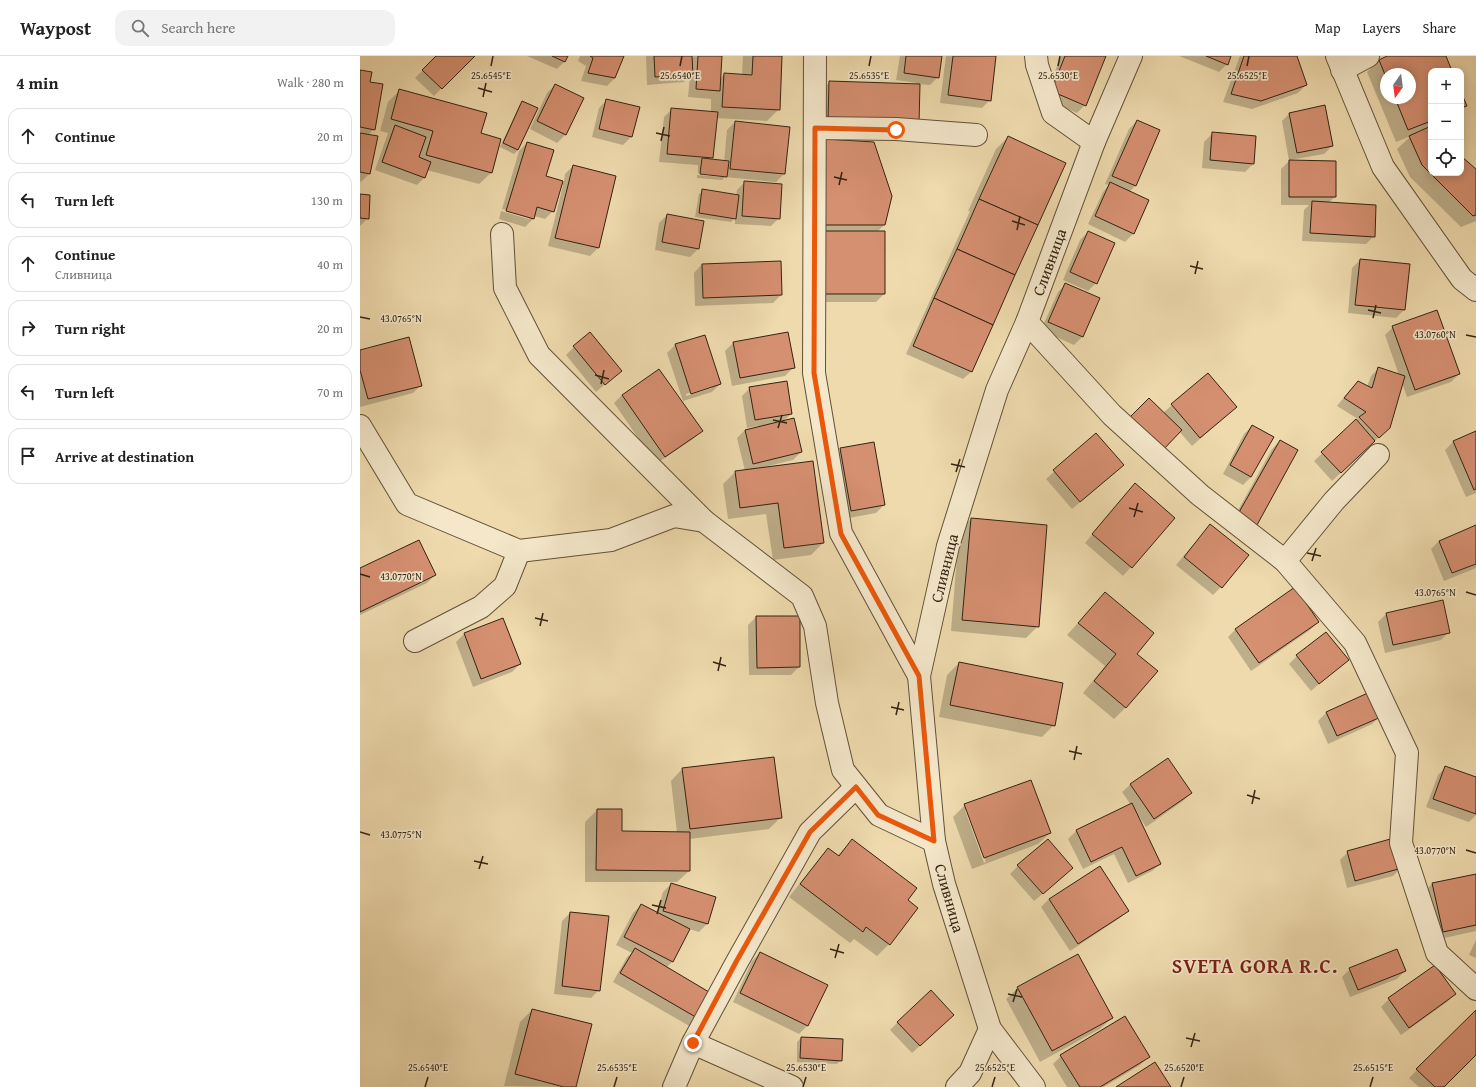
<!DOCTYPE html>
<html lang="en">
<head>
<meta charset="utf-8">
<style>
  body { margin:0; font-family:"Gentium Book Plus",serif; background:#f2f2f2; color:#222 }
  .controls { position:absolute; right:12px; top:12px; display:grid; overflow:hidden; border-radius:8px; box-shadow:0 2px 10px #0003 }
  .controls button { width:36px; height:36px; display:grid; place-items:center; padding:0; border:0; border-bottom:1px solid #e0e0e0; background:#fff; color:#222; font:20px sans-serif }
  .compass { position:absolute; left:1020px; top:12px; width:36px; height:36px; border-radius:50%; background:#fff; box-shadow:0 2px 10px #0003; rotate:194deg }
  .stop { position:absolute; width:12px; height:12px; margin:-9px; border:3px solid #ea580c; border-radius:50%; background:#fff }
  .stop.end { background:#ea580c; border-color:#fff; box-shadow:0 1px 4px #0008 }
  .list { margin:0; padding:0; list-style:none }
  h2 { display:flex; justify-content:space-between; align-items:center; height:52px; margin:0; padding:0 16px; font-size:17px }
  h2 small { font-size:13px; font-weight:400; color:#767676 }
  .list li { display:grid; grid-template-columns:26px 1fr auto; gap:12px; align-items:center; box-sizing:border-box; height:56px; margin:0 8px 8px; padding:0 8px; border:1px solid #e0e0e0; border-radius:12px }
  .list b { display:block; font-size:15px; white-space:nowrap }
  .list p { margin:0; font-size:13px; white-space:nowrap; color:#767676 }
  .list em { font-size:13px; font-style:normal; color:#767676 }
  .icon { flex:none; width:22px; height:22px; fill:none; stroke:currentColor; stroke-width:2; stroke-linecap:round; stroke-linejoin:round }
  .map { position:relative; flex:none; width:1116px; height:1031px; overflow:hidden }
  header { display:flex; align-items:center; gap:24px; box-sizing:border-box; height:56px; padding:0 20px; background:#fff; border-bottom:1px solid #e0e0e0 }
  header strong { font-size:19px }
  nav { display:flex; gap:22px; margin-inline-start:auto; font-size:14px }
  .search { width:280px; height:36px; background:#f2f2f2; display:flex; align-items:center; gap:10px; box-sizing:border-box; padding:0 14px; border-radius:12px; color:#767676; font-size:15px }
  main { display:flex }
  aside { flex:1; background:#fff }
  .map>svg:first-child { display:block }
  .shadow { fill:#0003; fill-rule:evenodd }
  .building { fill:#d58f71; stroke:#332311 }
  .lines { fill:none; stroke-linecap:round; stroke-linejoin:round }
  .minor-casing { stroke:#625138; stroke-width:24 }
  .minor { stroke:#f4e7ca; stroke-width:22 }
  .route { stroke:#ea580c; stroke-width:5 }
  .ticks { fill:none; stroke:#332311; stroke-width:1.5 }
  .labels { text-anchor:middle; stroke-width:3.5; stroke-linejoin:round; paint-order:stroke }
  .street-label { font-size:16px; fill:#332311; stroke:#f4e7ca }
  .district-label { font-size:20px; font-weight:bold; letter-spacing:1px; fill:#7a1f14; stroke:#f4e7ca }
  .ticks-label { font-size:10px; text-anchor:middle; fill:#332311; stroke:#f4e7ca; stroke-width:3.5; stroke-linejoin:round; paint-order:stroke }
</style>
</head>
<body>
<header>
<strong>Waypost</strong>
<div class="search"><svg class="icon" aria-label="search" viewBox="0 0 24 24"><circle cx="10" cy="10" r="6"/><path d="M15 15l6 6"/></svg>Search here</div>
<nav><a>Map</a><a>Layers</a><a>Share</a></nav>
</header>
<main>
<aside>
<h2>4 min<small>Walk · 280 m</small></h2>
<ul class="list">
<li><svg class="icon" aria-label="ahead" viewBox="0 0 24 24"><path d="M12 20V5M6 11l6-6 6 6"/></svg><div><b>Continue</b></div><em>20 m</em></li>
<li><svg class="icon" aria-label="left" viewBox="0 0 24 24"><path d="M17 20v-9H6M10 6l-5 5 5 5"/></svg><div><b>Turn left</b></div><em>130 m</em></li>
<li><svg class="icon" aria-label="ahead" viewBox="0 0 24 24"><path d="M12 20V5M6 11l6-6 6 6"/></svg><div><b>Continue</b><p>Сливница</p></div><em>40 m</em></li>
<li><svg class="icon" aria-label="right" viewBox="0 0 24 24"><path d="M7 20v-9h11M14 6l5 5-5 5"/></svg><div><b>Turn right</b></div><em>20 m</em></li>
<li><svg class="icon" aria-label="left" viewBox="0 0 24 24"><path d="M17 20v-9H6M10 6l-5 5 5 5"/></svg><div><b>Turn left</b></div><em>70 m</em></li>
<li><svg class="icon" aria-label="arrive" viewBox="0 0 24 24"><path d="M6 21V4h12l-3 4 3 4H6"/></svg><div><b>Arrive at destination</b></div></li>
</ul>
</aside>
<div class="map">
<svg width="1116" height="1031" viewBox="0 0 1116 1031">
  <rect width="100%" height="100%" fill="#eedaad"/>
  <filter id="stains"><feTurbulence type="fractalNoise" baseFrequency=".005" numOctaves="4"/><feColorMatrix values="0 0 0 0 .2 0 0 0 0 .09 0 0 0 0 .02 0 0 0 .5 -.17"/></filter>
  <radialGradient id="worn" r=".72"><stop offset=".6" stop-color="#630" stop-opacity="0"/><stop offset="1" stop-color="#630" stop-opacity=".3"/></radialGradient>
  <!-- shadow -->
  <g class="shadow">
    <path d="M77 0H113L74 40 55 22Z"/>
    <path d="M167 0H207L205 5 197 13Z"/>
    <path d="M220 0H263L255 22 247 30 221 25 226 10 218 5Z"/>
    <path d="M286 0H361L360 23 364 18 382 19 383 0H421L419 53 407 65 356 62 352 102 350 104 364 106 367 74 375 66 429 72 424 118 416 126 365 121 362 124 337 122V119L362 121V119L338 117V109L299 106 304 61 312 53 351 57V43L328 41 330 20 324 26 287 29Z"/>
    <path d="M540 0H581L578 21 570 29 559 28 558 66 461 71 462 34 470 26 557 29V27L536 24Z"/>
    <path d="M586 0H635L630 44 622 52 580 47Z"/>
    <path d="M701 0H745L725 49 717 57 684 43Z"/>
    <path d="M819 0H870L867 8 859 16Z"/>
    <path d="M880 0H935L946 29 938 37 892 53 863 46Z"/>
    <path d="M1030 0H1085L1091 15H1071V117H1101V101L1116 115V165L1101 171 1050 121 1037 93 1051 80 1036 86 1007 16 1019 4ZM1026 18H1050V42H1026Z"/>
    <path d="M0 15 9 27 14 73 8 79 9 118 1 126 0 125Z"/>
    <path d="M195 29 223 43 205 79 197 87 170 73 187 37Z"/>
    <path d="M40 34 120 78 131 117 119 128 67 114 65 121 57 129 15 114 28 77 20 75 28 46Z"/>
    <path d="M247 44 278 52 271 81 263 89 232 81 239 52Z"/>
    <path d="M162 46 158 94 154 98 140 91 159 50Z"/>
    <path d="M930 57 972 90 964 98 930 104 975 141 968 147 1014 180 1006 188 942 185 944 154 949 149H921V113L929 105 922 65Z"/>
    <path d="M777 65 799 74 775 130 769 136 773 178 765 186 728 168 743 136 749 129 745 128 769 73Z"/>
    <path d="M852 78 893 108 885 116 842 112 844 86Z"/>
    <path d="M648 81 705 107 611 316 603 323 546 298 610 155H608L636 93Z"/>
    <path d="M167 87 185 120 204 126 205 118 213 110 238 192 230 200 188 190 203 129 201 128 193 155 185 163 174 160 173 163 165 171 139 163 141 155 169 163V161L142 153 159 95Z"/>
    <path d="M454 96 524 169 517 176H524V238L516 246H455Z"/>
    <path d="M385 126 419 162 411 170 375 168V162L371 166 335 161 339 138 343 135 376 140 377 134Z"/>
    <path d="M0 139 8 162 0 170Z"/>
    <path d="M307 159 343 166 338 193 330 201 295 194 299 167Z"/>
    <path d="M728 176 736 227 728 235 703 224 720 184Z"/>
    <path d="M1000 204 1044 254 1036 262 988 257 992 212Z"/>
    <path d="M420 206 421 239 413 247 335 250 334 217 342 208Z"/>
    <path d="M706 228 739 242 722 281 714 289 681 274 698 236Z"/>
    <path d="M1033 271 1099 318 1091 326 1047 341 1042 327 1020 380 972 425 954 405 998 363 977 350 990 334 998 326 1007 331 1011 320 1019 312 1039 319 1025 279Z"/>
    <path d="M345 280 360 328 352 336 323 345 307 297 315 289ZM352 330V332L326 340V338Z"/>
    <path d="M373 287 433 312 425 320 372 330 365 295Z"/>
    <path d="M214 291 260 315 236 336 206 299Z"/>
    <path d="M0 295 61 329 53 337 0 351Z"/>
    <path d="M299 314 341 375 333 383 296 408 254 347 262 339Z"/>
    <path d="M390 332 431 358 423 366 441 396 433 404 404 411 463 487 451 499 413 504 406 458 368 463 363 428 375 416 385 415 377 382 385 374 398 371V370L387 372 382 340Z"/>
    <path d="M812 349 876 351 832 390 803 357Z"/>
    <path d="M892 370 912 381 891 421 883 429 863 418 884 378Z"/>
    <path d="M1116 376V437L1106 441 1085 394 1093 386Z"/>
    <path d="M736 378 755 417 712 453 686 423Z"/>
    <path d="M920 385 896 468 888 476 871 467 912 393Z"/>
    <path d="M481 393 524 449 516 457 483 463 473 401Z"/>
    <path d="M767 437 814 462 763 520 725 487Z"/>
    <path d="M611 463 678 570 666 582 591 575 599 475Z"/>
    <path d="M850 469 861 531 853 539 816 509Z"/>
    <path d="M1116 471V512L1084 525 1071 493 1079 485Z"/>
    <path d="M0 513 75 519 67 527 0 559Z"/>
    <path d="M745 537 776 598 766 651 754 663 723 637 745 610 707 579Z"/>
    <path d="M1026 558 1089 576 1081 584 1025 597 1018 566Z"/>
    <path d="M396 561 439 611 431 619H389L388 569Z"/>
    <path d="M143 564 160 608 152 616 113 631 96 586 104 578Z"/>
    <path d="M958 566 950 574 891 615 868 581 876 573Z"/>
    <path d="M937 600 987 604 951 635 929 608Z"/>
    <path d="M599 607 694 669 682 681 579 661 587 619Z"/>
    <path d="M1010 637 1020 660 1012 668 968 688 958 665 966 657Z"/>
    <path d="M807 703 831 737 823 745 786 771 776 756 800 808 792 815 768 827 754 798 723 813 708 783 716 775 771 749 762 736 770 729Z"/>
    <path d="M1086 711 1116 722V759L1109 766 1066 751 1078 719Z"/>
    <path d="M322 713 421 761 409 773 329 783V815L317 826H225V766L237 754H261V776L317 777 311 725Z"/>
    <path d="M605 749 690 777 678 788 612 813 593 761ZM605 754H607L626 806 624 807Z"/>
    <path d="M492 785 546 844 556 852 529 888 517 900 494 883 490 887 429 841 457 806 468 794 477 800Z"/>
    <path d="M988 796 1041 812 1033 820 987 832 980 804Z"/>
    <path d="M658 810 704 820 674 845 650 818Z"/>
    <path d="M740 811 768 854 760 862 710 895 681 851 689 843Z"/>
    <path d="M1116 819V875L1075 884 1064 836 1072 828Z"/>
    <path d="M311 828 347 868 339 876 329 873 312 906 306 912 353 939 331 971 253 926 267 901 272 897 256 889 273 857 281 849 297 857 303 836Z"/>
    <path d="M210 857 239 934 231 942 194 938 202 865Z"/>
    <path d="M1116 884V902L1109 899Z"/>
    <path d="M400 897 467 929 447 970 439 978 373 946 392 905Z"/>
    <path d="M990 913 1045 915 1037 923 990 941 982 921Z"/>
    <path d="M658 932 752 962 740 973 680 1006 646 943Z"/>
    <path d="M1095 938 1087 946 1041 979 1021 951 1029 943Z"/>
    <path d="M172 954 215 1031 144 1030 160 966Z"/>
    <path d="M1116 955V997L1082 1031H1059L1049 1022Z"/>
    <path d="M538 966 585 967 552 997 530 974Z"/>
    <path d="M441 982 481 1004 477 1008 437 1006V986Z"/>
    <path d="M701 1000 788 1001 780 1009 744 1031H707L693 1008Z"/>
  </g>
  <!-- building -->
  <g class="building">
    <path d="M76 0H115L82 33 62 14Z"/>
    <path d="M192 0H208L205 6Z"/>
    <path d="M230 0H264L255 22 228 17 233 2Z"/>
    <path d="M294 0H332L333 19 295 21Z"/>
    <path d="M338 0H362L360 35 336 33Z"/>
    <path d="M393 0H422L420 54 362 51 364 17 392 19Z"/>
    <path d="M546 0H582L579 22 544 17Z"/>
    <path d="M593 0H636L631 45 588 39Z"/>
    <path d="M705 0H746L726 50 691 35Z"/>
    <path d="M846 0H871L868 9Z"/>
    <path d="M884 0H937L947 29 901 45 871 38Z"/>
    <path d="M1027 0H1086L1092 15H1071V65L1048 74 1035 42H1050V18H1026V21L1019 4Z"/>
    <path d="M0 14 12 16 10 26 23 28 15 74 0 71Z"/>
    <path d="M469 25 560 28 559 67 468 64Z"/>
    <path d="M195 28 224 42 206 79 177 65Z"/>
    <path d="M39 33 127 57 121 77 141 83 132 117 66 99 73 75 31 63Z"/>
    <path d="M1101 36 1107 50 1101 52Z"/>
    <path d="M246 43 280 51 272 81 239 73Z"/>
    <path d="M162 45 178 52 158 94 143 87Z"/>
    <path d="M965 49 973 90 937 97 929 57Z"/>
    <path d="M311 52 358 56 353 102 307 98Z"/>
    <path d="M777 64 800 74 776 130 752 120Z"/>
    <path d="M375 65 430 71 425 118 370 113Z"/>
    <path d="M35 69 66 81 59 101 71 106 65 122 22 106Z"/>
    <path d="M1071 70V117H1101V100L1116 113V159L1113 160 1062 109 1049 80Z"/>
    <path d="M852 76 896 80 894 108 850 104Z"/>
    <path d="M0 77 18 80 10 118 0 116Z"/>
    <path d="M648 80 706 107 678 169 619 143Z"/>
    <path d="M465 83 514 86 532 140 525 169H463Z"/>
    <path d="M167 86 194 94 186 120 203 125 194 156 177 151 174 163 146 155Z"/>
    <path d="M342 102 369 105 367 121 340 118Z"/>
    <path d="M929 104 976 105V141H929Z"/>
    <path d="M213 109 256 120 239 192 195 182Z"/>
    <path d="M384 125 422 128 420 163 382 160Z"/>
    <path d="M750 126 789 144 774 178 735 160Z"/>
    <path d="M342 133 379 139 376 163 339 157Z"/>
    <path d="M0 138 10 139 9 163 0 162Z"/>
    <path d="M619 143 678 169 655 219 597 193Z"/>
    <path d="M952 145 1016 149 1015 181 950 177Z"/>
    <path d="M307 158 344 165 339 193 302 186Z"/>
    <path d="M463 175H525V238H462Z"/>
    <path d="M728 175 755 187 737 228 710 216Z"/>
    <path d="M597 193 655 219 633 269 574 242Z"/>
    <path d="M1000 203 1050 208 1045 254 995 249Z"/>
    <path d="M421 205 422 239 343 242 342 208Z"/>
    <path d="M705 227 740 242 723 281 688 266Z"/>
    <path d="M574 242 633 269 612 316 553 290Z"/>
    <path d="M1077 254 1100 318 1055 334 1032 270Z"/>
    <path d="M230 276 262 315 245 329 213 290Z"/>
    <path d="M428 276 435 312 380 322 373 286Z"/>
    <path d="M345 279 361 328 331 338 315 288Z"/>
    <path d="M49 281 62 330 8 343 0 314V294Z"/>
    <path d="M1018 311 1045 320 1030 372 1019 382 999 361 1006 356 984 342 998 325 1012 332Z"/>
    <path d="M299 313 343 375 305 401 262 339Z"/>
    <path d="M848 317 877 351 840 382 811 348Z"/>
    <path d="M427 325 432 358 395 364 389 331Z"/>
    <path d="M789 342 822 374 802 395 769 362Z"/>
    <path d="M434 362 442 396 393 408 385 374Z"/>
    <path d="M996 363 1015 385 981 417 961 396Z"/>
    <path d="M892 369 914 381 891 421 870 409Z"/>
    <path d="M1116 375V433L1114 434 1093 385Z"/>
    <path d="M736 377 764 409 720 446 693 414Z"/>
    <path d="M920 384 938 394 897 469 878 458Z"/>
    <path d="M514 386 525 449 491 455 480 392Z"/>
    <path d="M453 405 464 487 424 492 418 447 380 452 375 415Z"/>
    <path d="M775 427 815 462 772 512 732 478Z"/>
    <path d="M611 462 687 469 679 571 602 564Z"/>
    <path d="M850 468 889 499 862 532 824 501Z"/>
    <path d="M1116 469V508L1092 517 1079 485Z"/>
    <path d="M59 484 76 519 0 556V512Z"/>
    <path d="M935 531 959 566 899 607 875 573Z"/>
    <path d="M745 536 794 577 777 598 798 615 766 652 734 625 756 598 718 567Z"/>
    <path d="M1083 544 1090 577 1033 589 1026 557Z"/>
    <path d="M396 560H440V611L397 612Z"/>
    <path d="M143 562 161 608 121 623 104 577Z"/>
    <path d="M966 576 989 604 959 628 936 599Z"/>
    <path d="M599 606 703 627 695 670 590 649Z"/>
    <path d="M1010 636 1021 661 977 680 966 656Z"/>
    <path d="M414 701 422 762 330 773 322 712Z"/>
    <path d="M808 702 832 737 794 763 770 728Z"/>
    <path d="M1085 710 1116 721V758L1073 743Z"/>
    <path d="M671 724 691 777 624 802 604 748Z"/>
    <path d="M772 747 801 808 776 820 762 791 731 806 716 774Z"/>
    <path d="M237 753H262V775L330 776V815L236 814Z"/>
    <path d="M1034 782 1042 812 995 825 987 795Z"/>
    <path d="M492 783 557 832 548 844 558 852 530 889 506 871 503 876 440 828 468 792 479 800Z"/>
    <path d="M688 783 713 812 683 838 657 809Z"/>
    <path d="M740 810 769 855 718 888 689 843Z"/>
    <path d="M1116 818V869L1083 876 1072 827Z"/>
    <path d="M311 827 356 841 348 868 303 855Z"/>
    <path d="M281 848 330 873 313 906 264 881Z"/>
    <path d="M210 856 249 860 240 935 202 930Z"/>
    <path d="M275 892 354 939 339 963 260 917Z"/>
    <path d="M1037 893 1046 915 998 934 989 912Z"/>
    <path d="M400 896 468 929 448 970 380 937Z"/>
    <path d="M718 898 753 962 692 995 657 931Z"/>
    <path d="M1075 909 1096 938 1049 972 1028 942Z"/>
    <path d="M571 934 594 959 560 990 537 966Z"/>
    <path d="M172 953 232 968 216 1031H204L155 1018Z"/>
    <path d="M1116 954V999L1084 1031H1075L1056 1013Z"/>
    <path d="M765 960 790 1001 740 1031H720L700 999Z"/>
    <path d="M441 981 483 983 482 1005 440 1002Z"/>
    <path d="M795 1006 811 1031H756Z"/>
  </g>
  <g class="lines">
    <!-- minor casing -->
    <g class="minor-casing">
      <g id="minor">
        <path d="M455 0 454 317 481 477 559 620"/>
        <path d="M676 0 677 9 693 57 734 86"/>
        <path d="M977 0 1023 111 1102 223 1116 234"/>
        <path d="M982 14 1008 0"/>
        <path d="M455 72 536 73 616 79"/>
        <path d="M142 178 145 232 179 299 344 465"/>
        <path d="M667 266 752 359 840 439 925 505 995 587 1047 697 1041 787 1077 897 1116 933"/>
        <path d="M0 370 47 448 159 495 251 484 314 460 344 465 442 540 455 570 467 647 483 714 519 759 574 785"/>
        <path d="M925 505 974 445 1018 399"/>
        <path d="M55 585 121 551 145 530 159 495"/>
        <path d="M333 987 432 1031"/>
        <path d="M314 1031 333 987 377 906 450 776 496 731"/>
        <path d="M597 1031 610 1017 630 973"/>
        <path d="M674 1031 630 973 584 828 574 785 559 620 588 490 637 334 667 266 734 86 771 0"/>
      </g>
    </g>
    <!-- minor -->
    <use href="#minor" class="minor"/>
  </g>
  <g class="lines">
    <!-- route -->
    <path class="route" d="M333 987 376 906 450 776 496 731 518 759 574 785 559 620 481 478 454 317 455 72 536 74"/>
  </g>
  <!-- ticks -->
  <path class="ticks" d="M131 10 133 0M320 10 322 0M509 10 511 0M698 10 700 0M887 10 889 0M118 32 132 36M123 41 126 27M296 77 310 80M301 85 304 71M474 121 487 124M479 129 482 116M652 165 665 169M657 174 660 160M830 210 843 213M835 218 838 205M1008 254 1021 257M0 261 10 263M1013 262 1016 249M1106 279 1116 281M235 319 249 323M241 328 244 314M413 364 427 367M418 372 422 359M591 408 605 411M596 416 600 403M769 452 783 456M774 461 778 447M947 497 961 500M952 505 956 492M0 518 10 521M1106 536 1116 539M175 562 188 565M180 570 183 557M353 606 366 610M358 615 361 601M531 651 544 654M536 659 539 646M709 695 722 698M714 704 717 690M887 739 900 743M892 748 895 734M0 776 10 779M1106 794 1116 797M114 805 128 808M119 813 123 800M292 849 306 852M297 858 301 844M470 893 484 897M475 902 479 888M648 938 662 941M653 946 657 933M826 982 840 985M831 991 835 977M65 1031 68 1021M254 1031 257 1021M443 1031 446 1021M632 1031 635 1021M821 1031 824 1021M1010 1031 1013 1021"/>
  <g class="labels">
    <!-- street labels -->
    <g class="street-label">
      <text transform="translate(689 206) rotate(-70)" y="6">Сливница</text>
      <text transform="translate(584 512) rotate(-76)" y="6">Сливница</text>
      <text transform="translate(590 842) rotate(74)" y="6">Сливница</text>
    </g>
    <!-- district labels -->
    <g class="district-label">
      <text x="895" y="917">SVETA GORA R.C.</text>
    </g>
  </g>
  <g class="ticks-label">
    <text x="131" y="23">25.6545°E</text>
    <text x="320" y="23">25.6540°E</text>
    <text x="509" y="23">25.6535°E</text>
    <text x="698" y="23">25.6530°E</text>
    <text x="887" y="23">25.6525°E</text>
    <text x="41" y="266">43.0765°N</text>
    <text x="1075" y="282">43.0760°N</text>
    <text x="41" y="524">43.0770°N</text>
    <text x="1075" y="540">43.0765°N</text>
    <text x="41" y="782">43.0775°N</text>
    <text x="1075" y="798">43.0770°N</text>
    <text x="68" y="1015">25.6540°E</text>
    <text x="257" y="1015">25.6535°E</text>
    <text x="446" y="1015">25.6530°E</text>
    <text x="635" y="1015">25.6525°E</text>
    <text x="824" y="1015">25.6520°E</text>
    <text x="1013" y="1015">25.6515°E</text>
  </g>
  <rect width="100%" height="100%" filter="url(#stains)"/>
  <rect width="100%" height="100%" fill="url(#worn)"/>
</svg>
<div class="controls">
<button>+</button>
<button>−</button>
<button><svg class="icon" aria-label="locate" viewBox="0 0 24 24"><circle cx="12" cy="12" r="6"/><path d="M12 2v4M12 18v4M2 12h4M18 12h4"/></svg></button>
</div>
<svg class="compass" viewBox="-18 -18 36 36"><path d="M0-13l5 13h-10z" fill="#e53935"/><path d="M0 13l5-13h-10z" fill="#767676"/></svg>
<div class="stop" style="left:536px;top:74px"></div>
<div class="stop end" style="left:333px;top:987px"></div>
</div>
</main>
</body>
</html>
